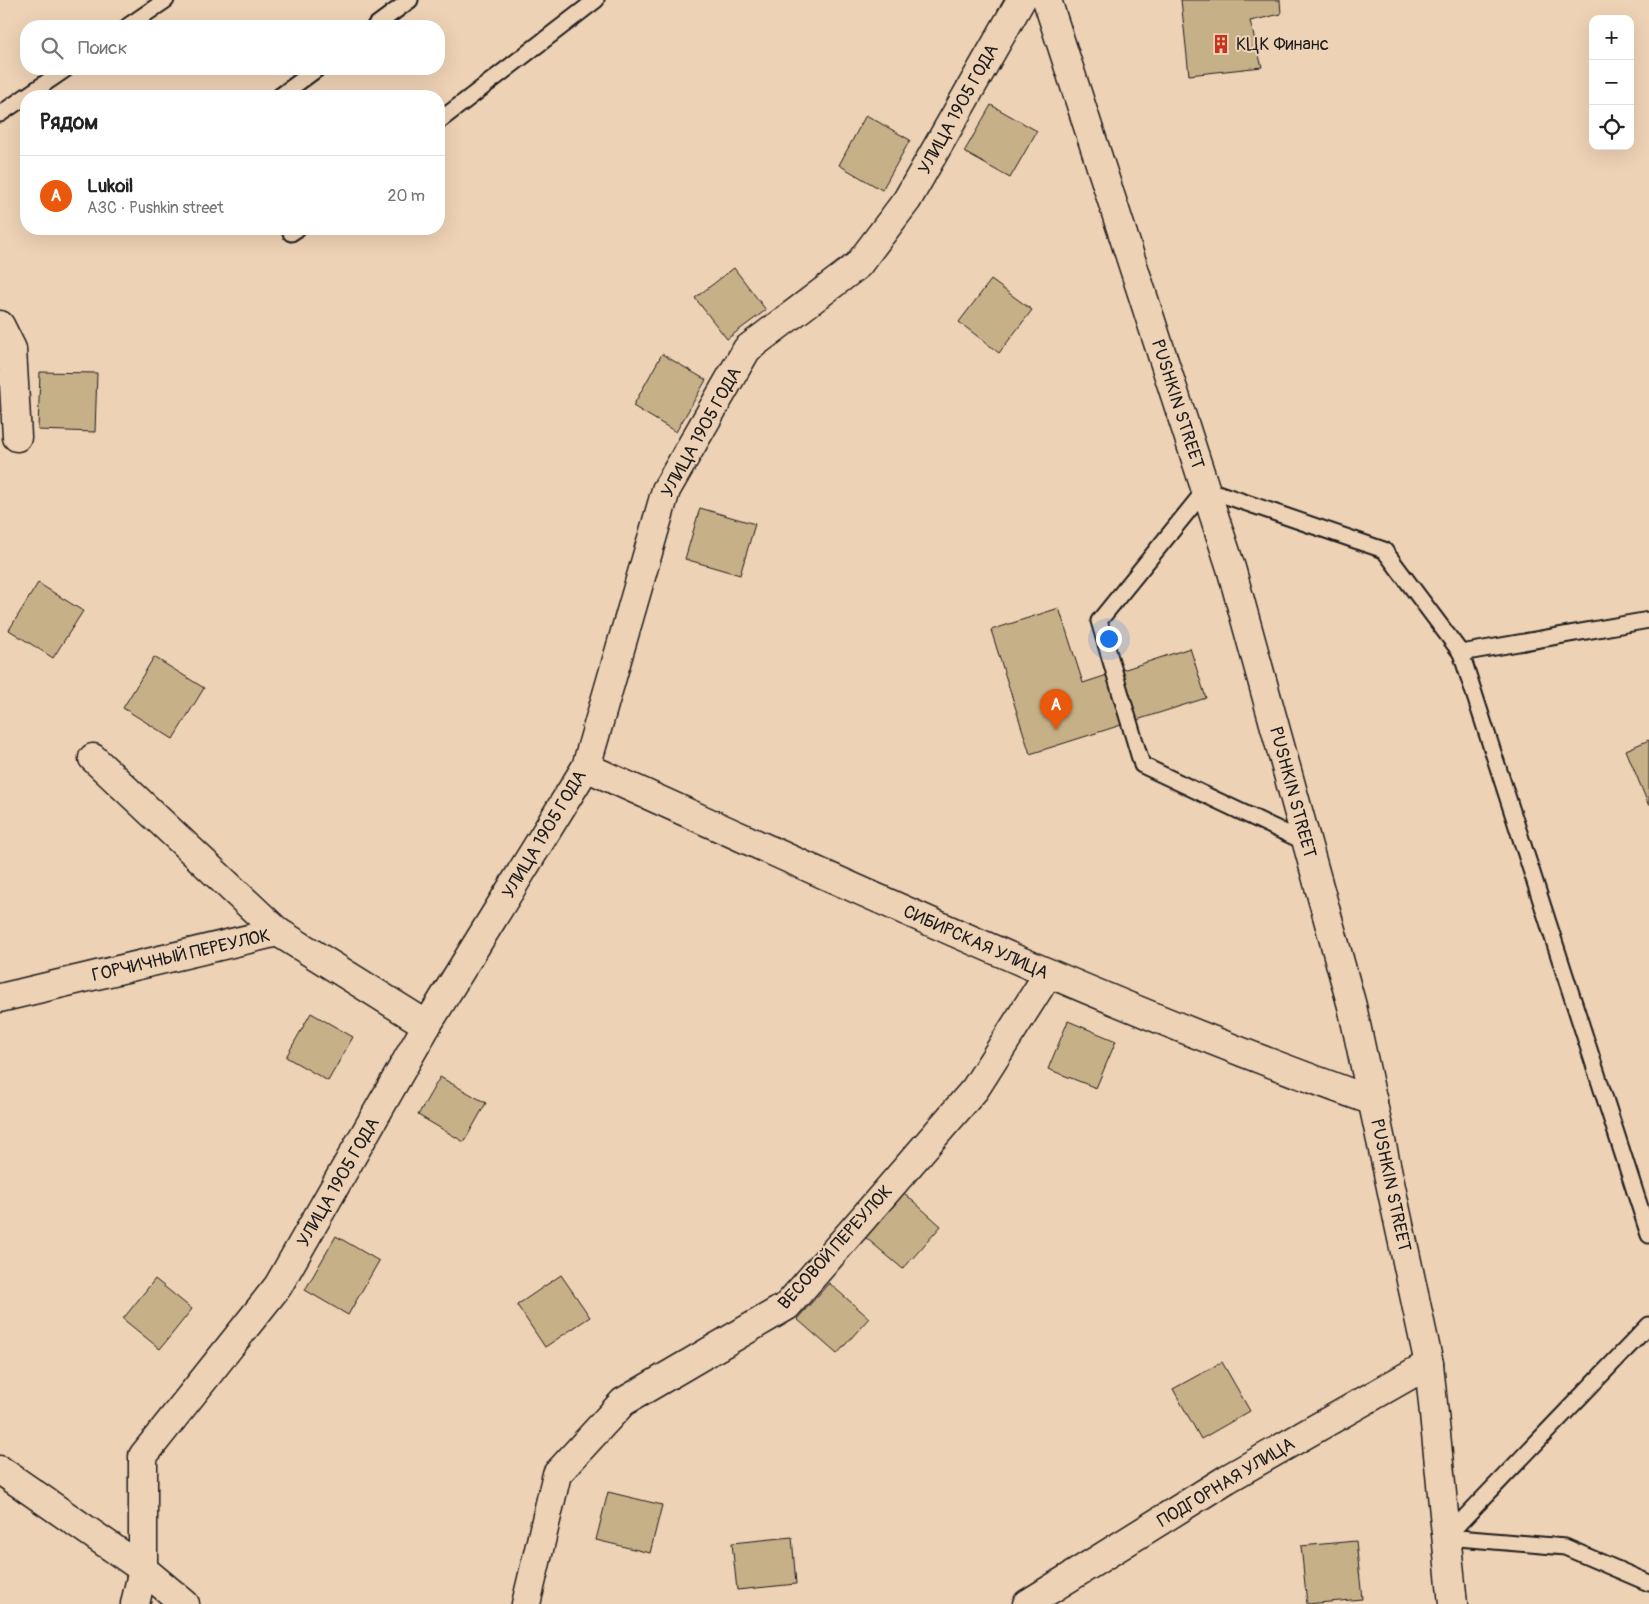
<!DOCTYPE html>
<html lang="ru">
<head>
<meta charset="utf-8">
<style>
  body { margin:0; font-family:Pangolin,sans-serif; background:#f2f2f2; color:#222 }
  .controls { position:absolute; right:15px; top:15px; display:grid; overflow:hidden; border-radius:10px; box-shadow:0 5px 20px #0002 }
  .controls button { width:45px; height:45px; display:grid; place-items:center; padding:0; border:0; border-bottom:1px solid #e0e0e0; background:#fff; color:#222; font:25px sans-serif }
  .you { position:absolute; left:1108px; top:638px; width:18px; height:18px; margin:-12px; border:4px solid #fff; border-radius:50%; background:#1a73e8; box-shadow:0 0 0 8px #1a73e833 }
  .badge { display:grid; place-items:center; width:32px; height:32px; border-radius:50%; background:#ea580c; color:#fff; font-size:16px; font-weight:700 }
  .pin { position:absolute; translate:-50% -41px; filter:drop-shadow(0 1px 2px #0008) }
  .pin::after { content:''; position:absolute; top:26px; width:18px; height:15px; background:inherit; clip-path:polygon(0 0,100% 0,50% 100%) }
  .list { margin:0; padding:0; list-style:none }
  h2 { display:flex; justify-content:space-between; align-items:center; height:65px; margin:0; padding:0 20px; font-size:21px }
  h2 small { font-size:16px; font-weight:400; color:#767676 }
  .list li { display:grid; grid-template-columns:32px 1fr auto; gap:15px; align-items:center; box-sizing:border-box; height:80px; padding:0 20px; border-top:1px solid #e0e0e0 }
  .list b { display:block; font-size:19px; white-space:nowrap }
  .list p { margin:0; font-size:16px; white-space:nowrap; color:#767676 }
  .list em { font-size:16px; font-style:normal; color:#767676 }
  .icon { flex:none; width:28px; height:28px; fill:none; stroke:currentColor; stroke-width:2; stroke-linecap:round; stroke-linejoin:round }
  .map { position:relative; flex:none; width:1649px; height:1604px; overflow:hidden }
  .search { position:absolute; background:#fff; box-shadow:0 5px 20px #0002; left:20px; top:20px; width:425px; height:55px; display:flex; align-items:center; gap:12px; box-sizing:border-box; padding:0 18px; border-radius:20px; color:#767676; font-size:19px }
  .panel { position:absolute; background:#fff; box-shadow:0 5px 20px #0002; left:20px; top:90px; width:425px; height:145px; border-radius:20px }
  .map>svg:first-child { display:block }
  .building { fill:#c6b088; stroke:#1c1c1c }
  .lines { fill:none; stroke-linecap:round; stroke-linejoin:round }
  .service-casing { stroke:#1c1c1c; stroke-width:19 }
  .minor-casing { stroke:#1c1c1c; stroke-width:31 }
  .tertiary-casing { stroke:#1c1c1c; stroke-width:31 }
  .service { stroke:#eed2b5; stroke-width:15 }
  .minor { stroke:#eed2b5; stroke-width:28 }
  .tertiary { stroke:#eed2b5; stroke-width:28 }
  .labels { text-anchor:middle; stroke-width:4; stroke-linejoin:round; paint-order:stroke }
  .poi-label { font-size:18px; fill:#1c1c1c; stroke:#eed2b5; text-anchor:start }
  .street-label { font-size:18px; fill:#1c1c1c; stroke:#eed2b5 }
</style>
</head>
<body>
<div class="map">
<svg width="1649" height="1604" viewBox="0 0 1649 1604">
  <rect width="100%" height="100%" fill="#eed2b5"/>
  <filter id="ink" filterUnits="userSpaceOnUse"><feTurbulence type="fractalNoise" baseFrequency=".02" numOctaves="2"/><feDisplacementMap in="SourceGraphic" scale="10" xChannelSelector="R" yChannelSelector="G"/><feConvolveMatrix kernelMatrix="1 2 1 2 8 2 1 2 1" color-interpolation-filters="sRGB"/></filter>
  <g filter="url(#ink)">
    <!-- building -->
    <g class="building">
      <path d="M1181 0H1280L1281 14 1250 21 1262 67 1189 75Z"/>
      <path d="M991 105 1037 131 1010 178 964 152Z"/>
      <path d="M866 115 910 140 882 190 839 165Z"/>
      <path d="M734 268 766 310 727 339 695 298Z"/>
      <path d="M991 280 1032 310 999 353 959 322Z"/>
      <path d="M662 354 706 380 676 432 633 406Z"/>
      <path d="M40 372 97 373 95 432 38 430Z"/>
      <path d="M700 508 755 524 740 575 685 559Z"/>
      <path d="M38 583 83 611 53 658 9 630Z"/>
      <path d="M1059 608 1083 683 1190 648 1206 698 1030 754 991 630Z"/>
      <path d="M154 657 204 688 173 739 123 708Z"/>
      <path d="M1649 740V806L1626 750Z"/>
      <path d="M311 1013 353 1037 328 1081 286 1057Z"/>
      <path d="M1068 1021 1116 1041 1096 1088 1048 1069Z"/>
      <path d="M440 1077 486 1103 464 1142 418 1115Z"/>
      <path d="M904 1193 941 1226 903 1269 865 1237Z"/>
      <path d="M336 1236 379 1261 348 1315 305 1290Z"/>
      <path d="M561 1275 590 1317 545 1347 517 1305Z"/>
      <path d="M155 1279 192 1309 160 1349 123 1319Z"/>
      <path d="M829 1283 869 1318 837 1354 797 1319Z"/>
      <path d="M1222 1362 1250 1411 1201 1439 1173 1389Z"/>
      <path d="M608 1492 662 1505 650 1553 596 1540Z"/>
      <path d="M792 1537 796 1584 737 1590 732 1543Z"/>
      <path d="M1356 1541 1362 1599 1307 1604 1301 1546Z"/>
    </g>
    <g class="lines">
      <!-- service casing -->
      <g class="service-casing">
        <g id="service">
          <path d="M128 26 166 0"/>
          <path d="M375 26 410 0"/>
          <path d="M280 96 317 69"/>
          <path d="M0 114 66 69"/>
          <path d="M439 121 596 0"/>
          <path d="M291 233 297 229"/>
          <path d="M1461 653 1649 1235"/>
          <path d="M1307 843 1142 765 1099 621 1206 489 1384 550 1461 653 1649 620"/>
          <path d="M1446 1537 1649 1325"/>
          <path d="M1446 1537 1565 1547 1649 1583"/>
        </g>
      </g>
      <!-- minor casing -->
      <g class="minor-casing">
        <g id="minor">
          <path d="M0 325 12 349 17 437"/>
          <path d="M93 758 278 932"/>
          <path d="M586 767C846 884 1104 1005 1373 1101"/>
          <path d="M0 998 278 932 427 1025"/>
          <path d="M0 1470 143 1569 185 1604"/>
          <path d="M135 1604 143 1569V1456L278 1286 427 1025 586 767 666 490 747 349 858 265 907 200 1021 0"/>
          <path d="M526 1604 557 1474 623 1402 787 1306 975 1089 1048 974"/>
          <path d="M1027 1604 1227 1479 1429 1364"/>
        </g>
      </g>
      <!-- tertiary casing -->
      <g class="tertiary-casing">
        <path id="tertiary" d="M1047 0 1231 568 1352 1006 1429 1364 1453 1604"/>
      </g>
      <!-- service -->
      <use href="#service" class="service"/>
      <!-- minor -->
      <use href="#minor" class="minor"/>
      <!-- tertiary -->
      <use href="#tertiary" class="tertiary"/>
    </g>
  </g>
  <!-- icons -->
  <defs>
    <g id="building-bare" transform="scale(1.5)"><path d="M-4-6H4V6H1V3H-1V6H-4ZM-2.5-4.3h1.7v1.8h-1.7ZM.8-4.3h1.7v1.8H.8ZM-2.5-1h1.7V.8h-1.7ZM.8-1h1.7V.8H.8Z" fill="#c8321e" stroke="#eed2b5" stroke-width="2.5" paint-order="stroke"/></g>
  </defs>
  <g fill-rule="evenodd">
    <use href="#building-bare" x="1221" y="44"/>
  </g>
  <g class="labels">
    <!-- poi labels -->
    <g class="poi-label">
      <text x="1236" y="50">КЦК Финанс</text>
    </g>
    <!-- street labels -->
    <g class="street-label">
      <text transform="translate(958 109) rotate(-61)" y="6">УЛИЦА 1905 ГОДА</text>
      <text transform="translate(1178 404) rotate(72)" y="6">PUSHKIN STREET</text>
      <text transform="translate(701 432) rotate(-61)" y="6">УЛИЦА 1905 ГОДА</text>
      <text transform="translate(1293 792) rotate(75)" y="6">PUSHKIN STREET</text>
      <text transform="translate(544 834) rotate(-59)" y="6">УЛИЦА 1905 ГОДА</text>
      <text transform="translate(976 942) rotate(24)" y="6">СИБИРСКАЯ УЛИЦА</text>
      <text transform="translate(181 955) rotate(-13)" y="6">ГОРЧИЧНЫЙ ПЕРЕУЛОК</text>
      <text transform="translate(338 1182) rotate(-60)" y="6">УЛИЦА 1905 ГОДА</text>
      <text transform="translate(1391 1185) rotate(78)" y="6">PUSHKIN STREET</text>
      <text transform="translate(835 1247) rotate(-48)" y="6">ВЕСОВОЙ ПЕРЕУЛОК</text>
      <text transform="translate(1226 1482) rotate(-31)" y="6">ПОДГОРНАЯ УЛИЦА</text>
    </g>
  </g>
</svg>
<div class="controls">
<button>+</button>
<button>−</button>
<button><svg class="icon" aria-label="locate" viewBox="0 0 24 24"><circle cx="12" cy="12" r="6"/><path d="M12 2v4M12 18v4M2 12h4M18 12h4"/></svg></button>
</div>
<div class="you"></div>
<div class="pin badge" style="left:1056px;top:730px">A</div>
<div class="search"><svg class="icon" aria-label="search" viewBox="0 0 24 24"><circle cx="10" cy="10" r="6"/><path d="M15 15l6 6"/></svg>Поиск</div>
<section class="panel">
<h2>Рядом<small></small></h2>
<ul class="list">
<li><span class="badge">A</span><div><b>Lukoil</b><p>АЗС · Pushkin street</p></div><em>20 m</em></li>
</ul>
</section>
</div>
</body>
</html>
